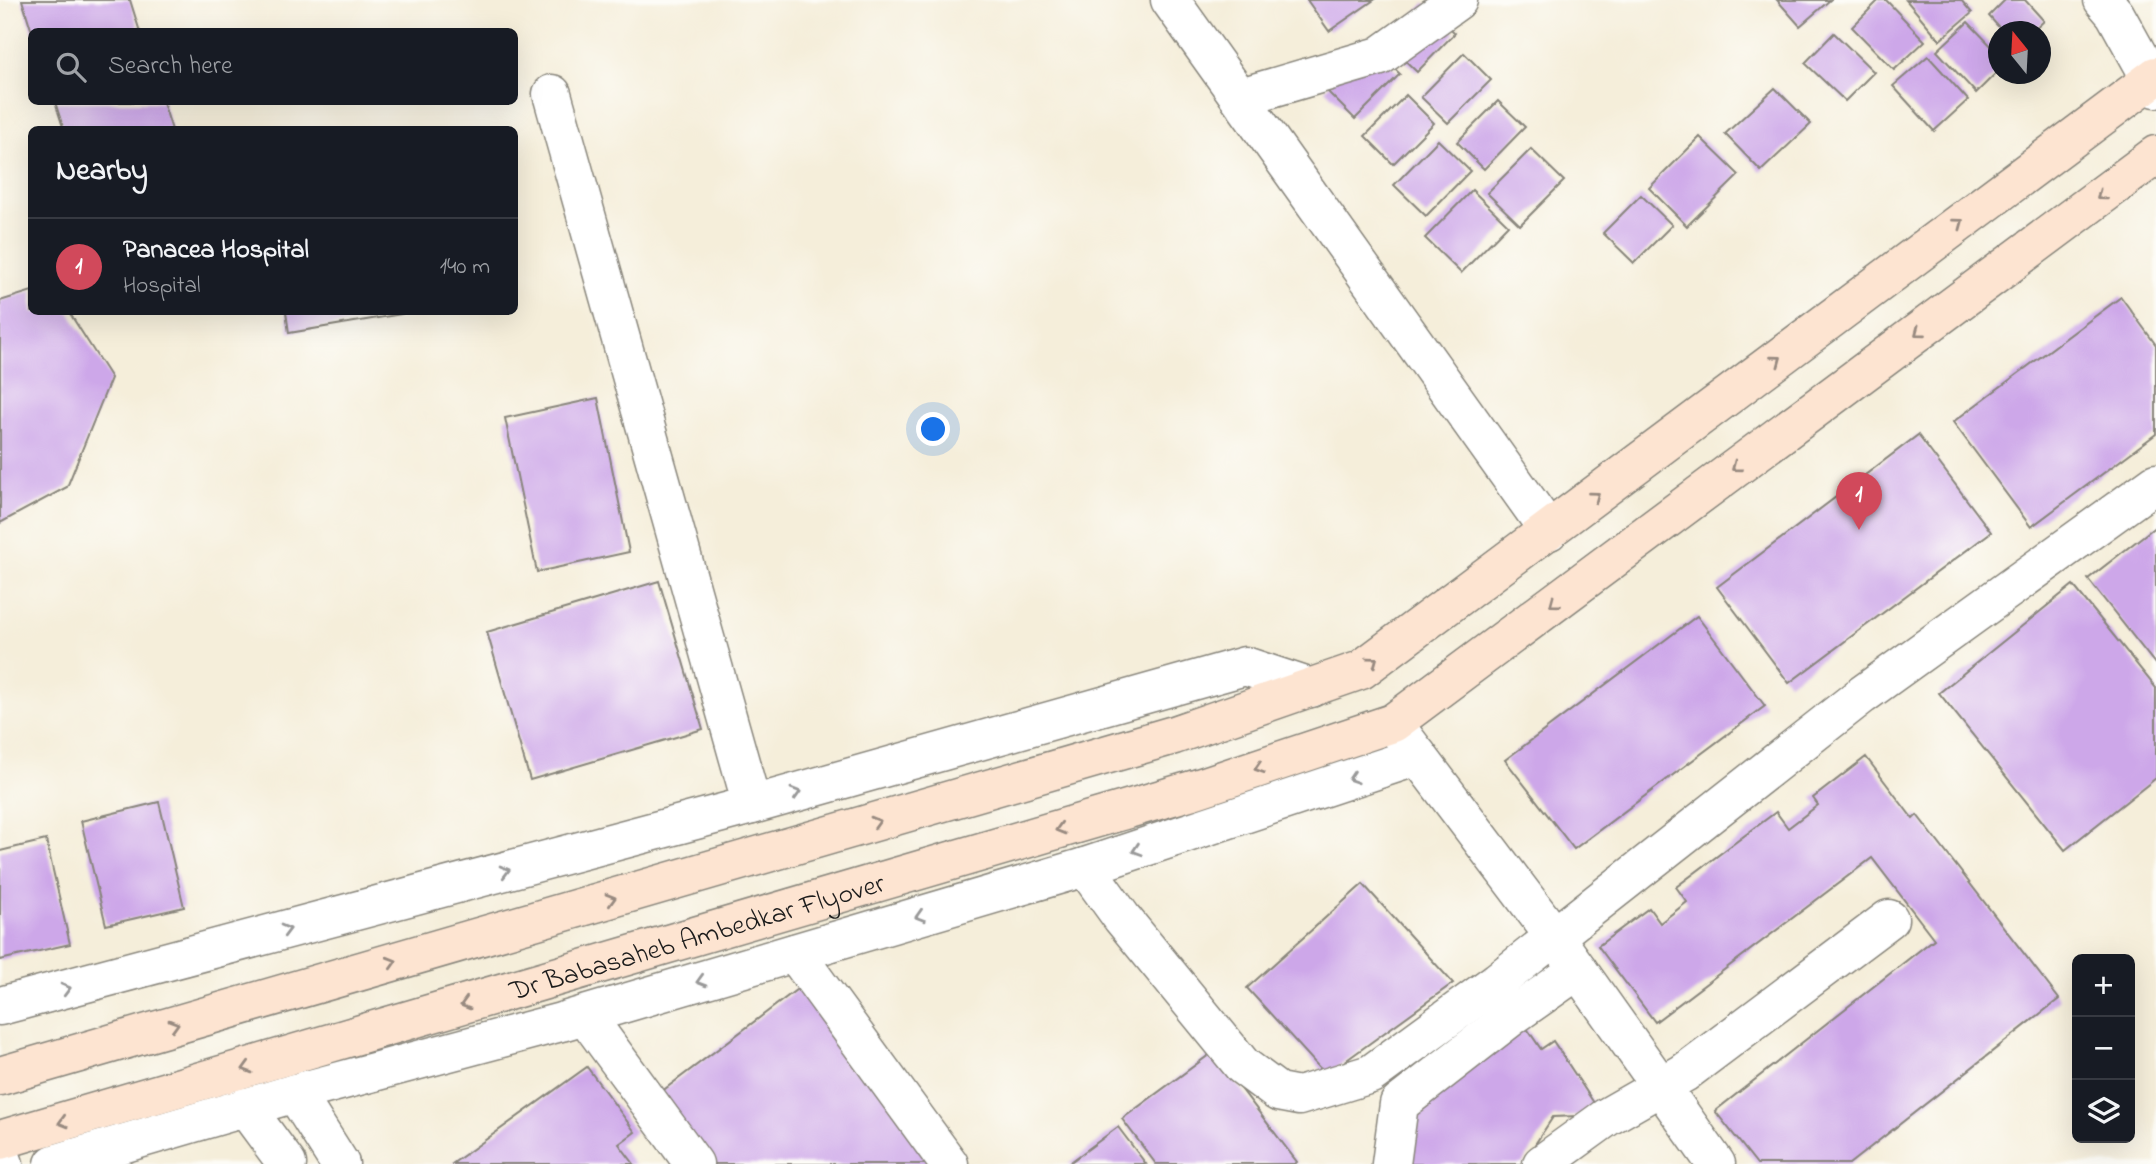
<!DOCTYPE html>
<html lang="en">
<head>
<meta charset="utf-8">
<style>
  body { margin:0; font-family:"Indie Flower",sans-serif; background:#242831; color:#f1f3f6 }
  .controls { position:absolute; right:21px; bottom:21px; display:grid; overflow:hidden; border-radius:10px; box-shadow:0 7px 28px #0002 }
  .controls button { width:63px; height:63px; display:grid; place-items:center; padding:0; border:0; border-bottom:2px solid #363941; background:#171b24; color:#f1f3f6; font:35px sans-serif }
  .compass { position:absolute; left:1988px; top:21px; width:63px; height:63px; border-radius:50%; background:#171b24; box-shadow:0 7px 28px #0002; rotate:342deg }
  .you { position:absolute; left:934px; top:430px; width:24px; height:24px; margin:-18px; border:5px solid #fff; border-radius:50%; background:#1a73e8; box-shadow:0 0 0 10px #1a73e833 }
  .badge { display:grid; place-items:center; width:46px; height:46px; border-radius:50%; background:#d1495b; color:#fff; font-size:23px; font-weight:700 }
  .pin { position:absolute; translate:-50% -58px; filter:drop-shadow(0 2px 4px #0008) }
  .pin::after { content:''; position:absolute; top:37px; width:24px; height:21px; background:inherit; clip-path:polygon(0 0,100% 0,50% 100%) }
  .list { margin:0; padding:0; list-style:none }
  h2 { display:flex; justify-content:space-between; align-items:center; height:91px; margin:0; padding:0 28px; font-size:30px }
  h2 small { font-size:23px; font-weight:400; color:#9ea1a6 }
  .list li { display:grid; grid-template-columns:46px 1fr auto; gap:21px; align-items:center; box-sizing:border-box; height:98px; padding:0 28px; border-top:2px solid #363941 }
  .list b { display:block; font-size:26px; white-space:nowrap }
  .list p { margin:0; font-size:23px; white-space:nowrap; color:#9ea1a6 }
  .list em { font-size:23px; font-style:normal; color:#9ea1a6 }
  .icon { flex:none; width:38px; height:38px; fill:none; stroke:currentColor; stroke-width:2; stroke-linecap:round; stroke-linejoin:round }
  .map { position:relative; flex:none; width:2156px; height:1164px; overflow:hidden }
  .search { position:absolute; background:#171b24; box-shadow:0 7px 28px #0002; left:28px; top:28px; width:490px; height:77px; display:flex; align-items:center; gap:18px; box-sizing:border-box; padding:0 24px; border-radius:10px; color:#9ea1a6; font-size:26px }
  .panel { position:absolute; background:#171b24; box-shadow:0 7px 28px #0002; left:28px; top:126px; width:490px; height:189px; border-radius:10px }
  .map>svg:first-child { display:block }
  .building { fill:#cda7e9 }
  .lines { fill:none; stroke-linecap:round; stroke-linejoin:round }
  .minor-casing { stroke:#88857b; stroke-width:41 }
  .tertiary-casing { stroke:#88857b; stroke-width:41 }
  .secondary-casing { stroke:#88857b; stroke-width:41 }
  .minor { stroke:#fff; stroke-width:38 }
  .tertiary { stroke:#fff; stroke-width:38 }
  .secondary { stroke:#fde4d1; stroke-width:38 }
  .oneway { stroke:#988a80 }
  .oneway2 { stroke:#999 }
  .labels { text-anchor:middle; stroke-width:6; stroke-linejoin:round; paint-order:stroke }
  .street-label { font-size:28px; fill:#1c1c1c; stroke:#fdfcf7 }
</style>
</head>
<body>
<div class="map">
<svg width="2156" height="1164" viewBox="0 0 2156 1164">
  <rect width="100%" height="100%" fill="#fdfcf7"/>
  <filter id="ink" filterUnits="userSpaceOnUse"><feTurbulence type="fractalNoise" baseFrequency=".0143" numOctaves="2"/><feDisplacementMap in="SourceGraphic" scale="14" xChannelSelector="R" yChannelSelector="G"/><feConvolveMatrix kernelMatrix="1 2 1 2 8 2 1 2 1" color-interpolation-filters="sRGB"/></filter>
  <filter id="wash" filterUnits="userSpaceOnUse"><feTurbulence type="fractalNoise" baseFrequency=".00686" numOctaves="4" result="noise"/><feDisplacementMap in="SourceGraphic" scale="28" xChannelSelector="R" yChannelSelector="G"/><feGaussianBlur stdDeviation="1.57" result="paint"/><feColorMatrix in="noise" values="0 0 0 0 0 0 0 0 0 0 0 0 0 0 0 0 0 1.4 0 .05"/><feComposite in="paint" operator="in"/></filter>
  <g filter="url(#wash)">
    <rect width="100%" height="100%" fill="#f5eeda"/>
    <g id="blocks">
      <!-- building -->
      <g class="building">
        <path d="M22 0H130L140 32H32Z"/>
        <path d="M1307 0H1374L1329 31Z"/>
        <path d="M1777 0H1830L1800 26Z"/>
        <path d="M1879 0H1886L1925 41 1894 70 1852 27Z"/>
        <path d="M1906 0H1961L1972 13 1940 40Z"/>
        <path d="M2005 0H2025L2044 21 2032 32H2003L1989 16Z"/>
        <path d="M1425 3 1455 33 1417 72 1386 42Z"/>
        <path d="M1968 22 1998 53V71L1976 93 1937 51Z"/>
        <path d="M1834 33 1874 72 1845 101 1805 63Z"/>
        <path d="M1370 45 1400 74 1355 119 1325 89Z"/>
        <path d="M1464 53 1491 80 1448 123 1421 97Z"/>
        <path d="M1928 56 1968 100 1934 131 1893 86Z"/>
        <path d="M1775 88 1811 124 1761 171 1725 134Z"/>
        <path d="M1406 95 1434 123 1393 164 1365 136Z"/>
        <path d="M1498 101 1525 127 1484 169 1457 142Z"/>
        <path d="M55 102H163L172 130H64Z"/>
        <path d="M1700 137 1739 175 1687 226 1649 188Z"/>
        <path d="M1438 140 1470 171 1426 216 1394 185Z"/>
        <path d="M1531 149 1564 181 1520 225 1487 193Z"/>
        <path d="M1472 190 1508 225 1461 273 1425 238Z"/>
        <path d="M1641 195 1672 225 1634 263 1603 233Z"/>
        <path d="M32 291V312H69L111 378 67 487 0 523V301Z"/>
        <path d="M2121 297 2156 345V434L2031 527 1953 422Z"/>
        <path d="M286 312H402V314L289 333Z"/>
        <path d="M598 398 629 552 537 572 505 418Z"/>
        <path d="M1918 435 1991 532 1789 683 1717 587Z"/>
        <path d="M2156 526V665L2088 579Z"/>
        <path d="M659 581 703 729 530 780 487 632Z"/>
        <path d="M2073 585 2156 688V778L2065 850 1939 693Z"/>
        <path d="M1697 616 1765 706 1574 849 1505 760Z"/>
        <path d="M1866 757 1913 819 1917 815 2059 999 1849 1164H1757L1715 1111 1934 939 1872 858 1655 1022 1598 946 1649 908 1660 923 1687 902 1676 887 1776 812 1788 828 1818 805 1813 798Z"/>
        <path d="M159 802 184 907 106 925 81 821Z"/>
        <path d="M46 840 70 944 0 960V851Z"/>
        <path d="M1363 884 1453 983 1326 1075 1247 988Z"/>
        <path d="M804 984 942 1164H710L657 1095Z"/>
        <path d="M1522 1021 1541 1049 1553 1041 1602 1115 1553 1117 1522 1164H1401L1409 1117Z"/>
        <path d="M1213 1052 1297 1162 1295 1164H1156L1122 1119Z"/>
        <path d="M587 1067 635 1132 619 1144 634 1164H452Z"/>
        <path d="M1118 1127 1146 1164H1068Z"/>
      </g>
    </g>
  </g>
  <g filter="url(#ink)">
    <use href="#blocks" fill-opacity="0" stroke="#88857b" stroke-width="2"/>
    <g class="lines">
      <!-- minor casing -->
      <g class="minor-casing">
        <g id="minor">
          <path d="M1170 0 1549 531"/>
          <path d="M2103 0 2115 14 2156 88"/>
          <path d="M552 94 752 805"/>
          <path d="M1241 97 1380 56 1458 0"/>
          <path d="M1085 867 1122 918 1243 1066 1278 1092 1299 1096 1371 1074 1498 981 1862 695 2156 483"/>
          <path d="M795 953 949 1164"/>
          <path d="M0 1006 752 805 1245 666 1311 688"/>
          <path d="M585 1015 694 1164"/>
          <path d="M295 1093 340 1164"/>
          <path d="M245 1107 287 1164"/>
          <path d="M0 1154 4 1164"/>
          <path d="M54 1164 295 1093 561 1022 1085 867 1418 756"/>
          <path d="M1391 1164 1399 1104 1511 1017 1578 970"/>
          <path d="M1542 1164 1607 1117 1684 1073 1889 919"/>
        </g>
      </g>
      <!-- tertiary casing -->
      <g class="tertiary-casing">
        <path id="tertiary" d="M1393 723 1554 936 1716 1164"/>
      </g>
      <!-- secondary casing -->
      <g class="secondary-casing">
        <g id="secondary">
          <path d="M0 1076 1174 735 1361 670 2156 76"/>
          <path id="s1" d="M0 1140 1196 789 1393 723 2156 155"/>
        </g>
      </g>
      <!-- minor -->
      <use href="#minor" class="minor"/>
      <!-- tertiary -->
      <use href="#tertiary" class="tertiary"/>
      <!-- secondary -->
      <use href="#secondary" class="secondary"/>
    </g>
    <!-- one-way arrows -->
    <defs><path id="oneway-chevron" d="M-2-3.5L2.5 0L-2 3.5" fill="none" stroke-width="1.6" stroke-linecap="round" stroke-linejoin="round" transform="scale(1.75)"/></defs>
    <g class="oneway">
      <use href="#oneway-chevron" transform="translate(2101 196) rotate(143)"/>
      <use href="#oneway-chevron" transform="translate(1959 223) rotate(-37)"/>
      <use href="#oneway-chevron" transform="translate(1919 332) rotate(143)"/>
      <use href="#oneway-chevron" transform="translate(1777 360) rotate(-37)"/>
      <use href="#oneway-chevron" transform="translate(1736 467) rotate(143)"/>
      <use href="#oneway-chevron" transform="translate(1595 496) rotate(-37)"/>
      <use href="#oneway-chevron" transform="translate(1554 603) rotate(143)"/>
      <use href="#oneway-chevron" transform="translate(1373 661) rotate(-36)"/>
      <use href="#oneway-chevron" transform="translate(1259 768) rotate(162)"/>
      <use href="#oneway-chevron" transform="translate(876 822) rotate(-16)"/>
      <use href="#oneway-chevron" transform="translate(1060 829) rotate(164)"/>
      <use href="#oneway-chevron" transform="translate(611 899) rotate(-16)"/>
      <use href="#oneway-chevron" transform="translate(392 962) rotate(-16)"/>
      <use href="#oneway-chevron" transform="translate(465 1004) rotate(164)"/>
      <use href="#oneway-chevron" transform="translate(174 1025) rotate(-16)"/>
      <use href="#oneway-chevron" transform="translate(247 1068) rotate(164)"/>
      <use href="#oneway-chevron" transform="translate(63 1122) rotate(164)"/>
    </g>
    <g class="oneway2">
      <use href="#oneway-chevron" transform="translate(1353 778) rotate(162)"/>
      <use href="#oneway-chevron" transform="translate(796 793) rotate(-16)"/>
      <use href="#oneway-chevron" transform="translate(1137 850) rotate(162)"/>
      <use href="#oneway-chevron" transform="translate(505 871) rotate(-15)"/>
      <use href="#oneway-chevron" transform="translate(920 916) rotate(163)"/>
      <use href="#oneway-chevron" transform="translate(286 930) rotate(-15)"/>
      <use href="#oneway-chevron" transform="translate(701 981) rotate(164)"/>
      <use href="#oneway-chevron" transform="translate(66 989) rotate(-15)"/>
    </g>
  </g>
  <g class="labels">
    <!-- street labels -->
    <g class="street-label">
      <text dy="10" stroke="none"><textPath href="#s1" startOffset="726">Dr Babasaheb Ambedkar Flyover</textPath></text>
    </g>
  </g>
</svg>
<div class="controls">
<button>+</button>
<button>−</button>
<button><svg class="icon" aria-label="layers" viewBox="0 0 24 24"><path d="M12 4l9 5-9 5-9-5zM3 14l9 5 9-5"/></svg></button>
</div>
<svg class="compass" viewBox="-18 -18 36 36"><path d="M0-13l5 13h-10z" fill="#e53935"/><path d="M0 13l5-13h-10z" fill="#9ea1a6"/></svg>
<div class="you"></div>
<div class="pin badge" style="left:1859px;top:530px">1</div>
<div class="search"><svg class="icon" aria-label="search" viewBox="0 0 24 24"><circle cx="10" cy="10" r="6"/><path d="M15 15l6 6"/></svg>Search here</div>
<section class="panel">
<h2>Nearby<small></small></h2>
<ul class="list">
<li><span class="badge">1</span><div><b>Panacea Hospital</b><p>Hospital</p></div><em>140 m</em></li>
</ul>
</section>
</div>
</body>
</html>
